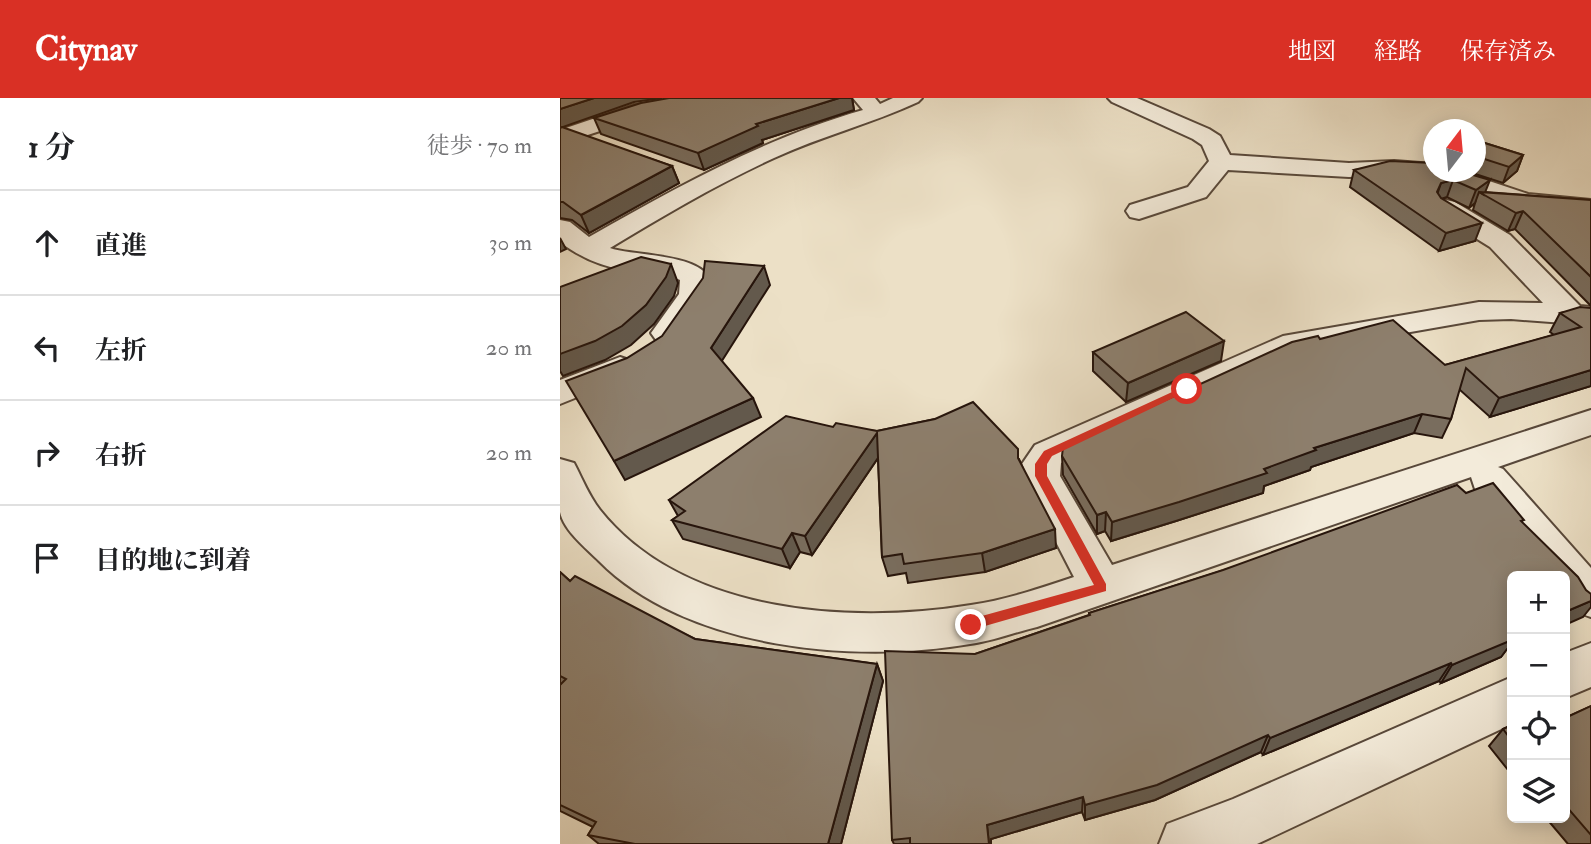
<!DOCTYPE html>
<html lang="ja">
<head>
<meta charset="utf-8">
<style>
  body { margin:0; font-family:"IM FELL Double Pica","Noto Serif JP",serif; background:#f6f6f6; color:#202124 }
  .controls { position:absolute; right:21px; bottom:21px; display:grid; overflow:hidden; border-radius:10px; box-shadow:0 4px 18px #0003 }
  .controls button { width:63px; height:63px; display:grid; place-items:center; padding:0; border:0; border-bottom:2px solid #e0e0e0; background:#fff; color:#202124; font:35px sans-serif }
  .compass { position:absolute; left:863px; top:21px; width:63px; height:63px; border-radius:50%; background:#fff; box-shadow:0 4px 18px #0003; rotate:16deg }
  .stop { position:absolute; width:21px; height:21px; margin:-16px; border:5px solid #d93025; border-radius:50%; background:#fff }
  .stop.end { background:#d93025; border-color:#fff; box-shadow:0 2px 7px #0008 }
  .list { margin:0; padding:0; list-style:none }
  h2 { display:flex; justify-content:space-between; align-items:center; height:91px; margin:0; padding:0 28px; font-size:30px }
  h2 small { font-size:23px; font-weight:400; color:#757577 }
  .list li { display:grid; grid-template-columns:46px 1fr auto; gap:21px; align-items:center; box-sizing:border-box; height:105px; padding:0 28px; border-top:2px solid #e0e0e0 }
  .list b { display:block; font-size:26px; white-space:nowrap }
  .list em { font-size:23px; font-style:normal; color:#757577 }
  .icon { flex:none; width:38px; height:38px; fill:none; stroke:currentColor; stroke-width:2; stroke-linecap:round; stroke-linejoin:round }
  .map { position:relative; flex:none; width:1031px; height:746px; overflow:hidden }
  header { display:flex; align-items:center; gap:42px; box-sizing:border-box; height:98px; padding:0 35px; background:#d93025; color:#fff }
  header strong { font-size:33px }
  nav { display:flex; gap:38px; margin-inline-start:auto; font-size:24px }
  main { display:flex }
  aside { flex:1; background:#fff }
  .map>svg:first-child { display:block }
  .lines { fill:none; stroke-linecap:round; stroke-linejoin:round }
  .minor-casing { stroke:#58483a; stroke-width:4 }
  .minor { fill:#f3ebda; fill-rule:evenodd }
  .wall { fill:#796d5e; stroke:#27150c; stroke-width:2 }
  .shaded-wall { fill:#63594c; stroke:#27150c; stroke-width:2 }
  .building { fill:#8d7f6d; stroke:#27150c; stroke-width:2 }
  .route { fill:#d93025 }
</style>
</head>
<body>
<header>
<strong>Citynav</strong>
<nav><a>地図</a><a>経路</a><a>保存済み</a></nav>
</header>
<main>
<aside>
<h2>1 分<small>徒歩 · 70 m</small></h2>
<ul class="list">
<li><svg class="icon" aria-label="ahead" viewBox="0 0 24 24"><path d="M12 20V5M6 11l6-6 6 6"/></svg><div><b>直進</b></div><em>30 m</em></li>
<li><svg class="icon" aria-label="left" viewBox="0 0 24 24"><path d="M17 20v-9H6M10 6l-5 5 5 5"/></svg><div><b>左折</b></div><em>20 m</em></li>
<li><svg class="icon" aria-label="right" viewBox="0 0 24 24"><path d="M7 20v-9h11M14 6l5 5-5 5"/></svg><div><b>右折</b></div><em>20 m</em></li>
<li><svg class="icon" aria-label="arrive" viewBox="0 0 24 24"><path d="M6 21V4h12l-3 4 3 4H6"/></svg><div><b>目的地に到着</b></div></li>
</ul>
</aside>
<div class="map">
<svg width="1031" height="746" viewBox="0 0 1031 746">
  <rect width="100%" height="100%" fill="#ece0c6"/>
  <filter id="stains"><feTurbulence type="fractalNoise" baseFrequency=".00286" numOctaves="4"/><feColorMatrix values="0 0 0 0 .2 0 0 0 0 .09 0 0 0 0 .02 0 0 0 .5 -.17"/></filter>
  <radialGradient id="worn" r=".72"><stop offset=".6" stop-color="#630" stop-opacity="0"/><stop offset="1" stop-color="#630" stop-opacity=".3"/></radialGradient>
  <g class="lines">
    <!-- minor casing -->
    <g class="minor-casing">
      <g id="minor">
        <path d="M119 0H173L169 4 162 6 86 18 0 46V32L74 7Z"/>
        <path d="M293 0H315L320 6 333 0H362L358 4C311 26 261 38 214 60 157 86 103 118 50 150 73 159 164 154 149 197 143 212 128 228 118 242L107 245 96 242 91 235 119 196 120 182C105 174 88 175 71 173 45 170 21 160 0 144V122L10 124 29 139C117 89 205 40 303 12Z"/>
        <path d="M548 0H577L649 31 660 38 670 57 789 65 834 63 874 66V74H902L968 96 1031 102V118L964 111 874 80 834 77 789 79 668 72 646 99 579 121 570 119 566 113 570 107 628 89 649 63 642 47 633 41 552 4Z"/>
        <path d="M886 102 895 104 950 137 1020 208 1031 209V227L951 221 919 222 742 253 501 365 500 378 552 467 1031 312V337L938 369 943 371 1031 470V519C1008 512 1005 502 1005 478H986L915 391 911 379 477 529C455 534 433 543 410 546 295 566 126 551 39 463 26 450 4 433 0 414 0 398 0 378 0 361L14 365C22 380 29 398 40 412 123 516 290 527 411 507 446 502 481 490 514 479L462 378V366L475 347 723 238 919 204 983 205 930 149 877 116 873 110 877 104Z"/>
        <path d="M60 259 72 263 77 270 72 277 0 306V282Z"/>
        <path d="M1031 545V589L1005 600V555Z"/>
        <path d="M952 579V626L697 746H599L607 726 673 701Z"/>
      </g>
    </g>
    <!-- minor -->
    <use href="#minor" class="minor"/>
  </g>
  <!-- wall -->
  <g class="wall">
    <path d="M109 0H292L294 12 202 42 203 45 144 72 41 36 34 20Z"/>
    <path d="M0 30 112 68 119 85 29 135 12 122 0 120Z"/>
    <path d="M915 42 963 57 957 73 943 85 909 74H915Z"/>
    <path d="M873 65 925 94 1031 102V208L955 131 948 133 913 112 915 105 909 110 887 99 882 101 915 143 879 153 790 89 794 72Z"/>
    <path d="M1031 210V288L930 319 899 291 891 321 882 340 854 335 751 369 750 372 704 388 703 395 616 423 551 443 545 433 537 436 503 377 502 358 760 241 885 267 994 237 990 234 1000 215Z"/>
    <path d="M533 254 661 263 566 304 533 273Z"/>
    <path d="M375 321 459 361 496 450 425 474 348 485 346 475 328 478 322 459 318 360 252 457 240 454 230 470 123 441 112 422 118 418 109 402 273 329 317 333Z"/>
    <path d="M906 395 962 425 1023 519 952 478V549L947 551 941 559 881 585 879 583 703 657 701 654 595 702 525 722 522 714 431 741V746H334L332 742 415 556 529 517V515Z"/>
    <path d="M0 474 10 483 135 541 317 566 323 583 281 746H39L28 737 33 729 0 713V587L1 586 0 585Z"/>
    <path d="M1031 608V746H1008L986 720H1005V620Z"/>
    <path d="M952 627V677L929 648 943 631Z"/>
  </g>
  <!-- shaded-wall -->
  <g class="shaded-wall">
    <path d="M34 0H102L74 4 0 30V11Z"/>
    <path d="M279 0H292L294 12 202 42 203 45 144 72 138 55 196 26Z"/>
    <path d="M963 57 957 73 943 85 949 69Z"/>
    <path d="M112 68 119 85 29 135 21 117Z"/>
    <path d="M893 82 887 99 875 103 881 85Z"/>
    <path d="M930 82 924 97 919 94 915 105 909 110 916 92Z"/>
    <path d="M963 113 955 131 948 133 956 115Z"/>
    <path d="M922 125 915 143 879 153 886 135Z"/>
    <path d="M0 140 6 151 0 154Z"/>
    <path d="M111 166 118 185 114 198 94 226 71 247 45 262 3 278 0 273V256Z"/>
    <path d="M204 168 210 187 158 269 151 250Z"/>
    <path d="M664 243 661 263 566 304 568 285Z"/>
    <path d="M1031 272V288L930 319 939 300Z"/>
    <path d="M193 300 201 319 65 382 54 363Z"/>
    <path d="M862 316 854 335 751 369 750 372 704 388 703 395 616 423 551 443 552 424 704 371 754 350Z"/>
    <path d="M317 335 322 354 252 457 245 438Z"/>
    <path d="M546 414 545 433 537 436V417Z"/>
    <path d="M495 431 496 450 425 474 422 455Z"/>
    <path d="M232 435 240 454 230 470 222 451Z"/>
    <path d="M1031 503V509L1023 519 1005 527V514Z"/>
    <path d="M952 536V549L947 551 941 559 881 585 892 567Z"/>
    <path d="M891 565 879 583 703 657 710 640Z"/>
    <path d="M317 566 323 583 281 746H268Z"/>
    <path d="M708 637 701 654 595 702 525 722V707Z"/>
    <path d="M523 699 522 714 431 741V746H429L427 727Z"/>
  </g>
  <!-- building -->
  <g class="building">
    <path d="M0 0H34L0 11Z"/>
    <path d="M109 0H279L196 26 198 28 138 55 34 20 81 5Z"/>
    <path d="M2 29 112 68 21 117 3 104H0V30Z"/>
    <path d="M915 42 963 57 949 69 915 58Z"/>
    <path d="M830 63 873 65V74H903L930 82 916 92 893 82 881 85 877 94 881 100 922 125 886 135 794 72Z"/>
    <path d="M919 94 1031 102V179L963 113 956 115Z"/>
    <path d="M81 159 111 166 106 179 86 207 62 228 35 243 0 256V189Z"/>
    <path d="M145 163 204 168 151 250 193 300 54 363 6 283 67 260 102 238 143 180Z"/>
    <path d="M1020 209 1031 210V272L939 300 906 270 891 321 862 316 754 350 756 352 704 371 707 375 619 404 552 424 546 414 537 417 502 358 503 349 732 244 758 238 760 241 833 222 885 267 1021 229 1000 215Z"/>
    <path d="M626 214 664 243 568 285 533 254Z"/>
    <path d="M413 304 458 351V360L495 431 422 455 344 466 342 456 322 459 317 335 245 438 232 435 222 451 112 422 125 413 109 402 226 318 273 329 276 325 317 333 375 321Z"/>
    <path d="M933 385 964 422 961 423 1018 479 1026 492 1031 496V503L1005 514V478H952V536L951 537 952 538V542L892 567 891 565 710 640 708 637 597 687 525 707 523 699 427 727 429 746H350V740L332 742 325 553 415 556 530 517 529 515 663 472 897 387 906 395Z"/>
    <path d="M0 474 10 483 15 478 135 541 317 566 268 746H75L28 737 36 724 0 707V587L6 581 0 578Z"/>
    <path d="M1031 608V737L1005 707V620Z"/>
    <path d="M952 627V643L943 631Z"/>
  </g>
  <!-- route -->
  <path class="route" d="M623 289 632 291 492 358 487 366V378L546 486V493L411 532 406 531V523L411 521 534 487 475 378V366L484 353Z"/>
  <rect width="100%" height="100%" filter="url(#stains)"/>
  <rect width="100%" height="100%" fill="url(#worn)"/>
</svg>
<div class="controls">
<button>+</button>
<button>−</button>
<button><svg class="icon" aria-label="locate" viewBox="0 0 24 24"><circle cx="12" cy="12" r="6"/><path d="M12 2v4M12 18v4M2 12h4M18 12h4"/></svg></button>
<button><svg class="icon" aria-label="layers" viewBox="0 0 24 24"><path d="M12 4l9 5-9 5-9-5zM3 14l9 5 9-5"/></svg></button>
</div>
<svg class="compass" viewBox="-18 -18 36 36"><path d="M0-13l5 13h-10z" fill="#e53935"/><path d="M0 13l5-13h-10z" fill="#757577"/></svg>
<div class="stop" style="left:627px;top:291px"></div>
<div class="stop end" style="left:411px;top:527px"></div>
</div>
</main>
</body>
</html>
